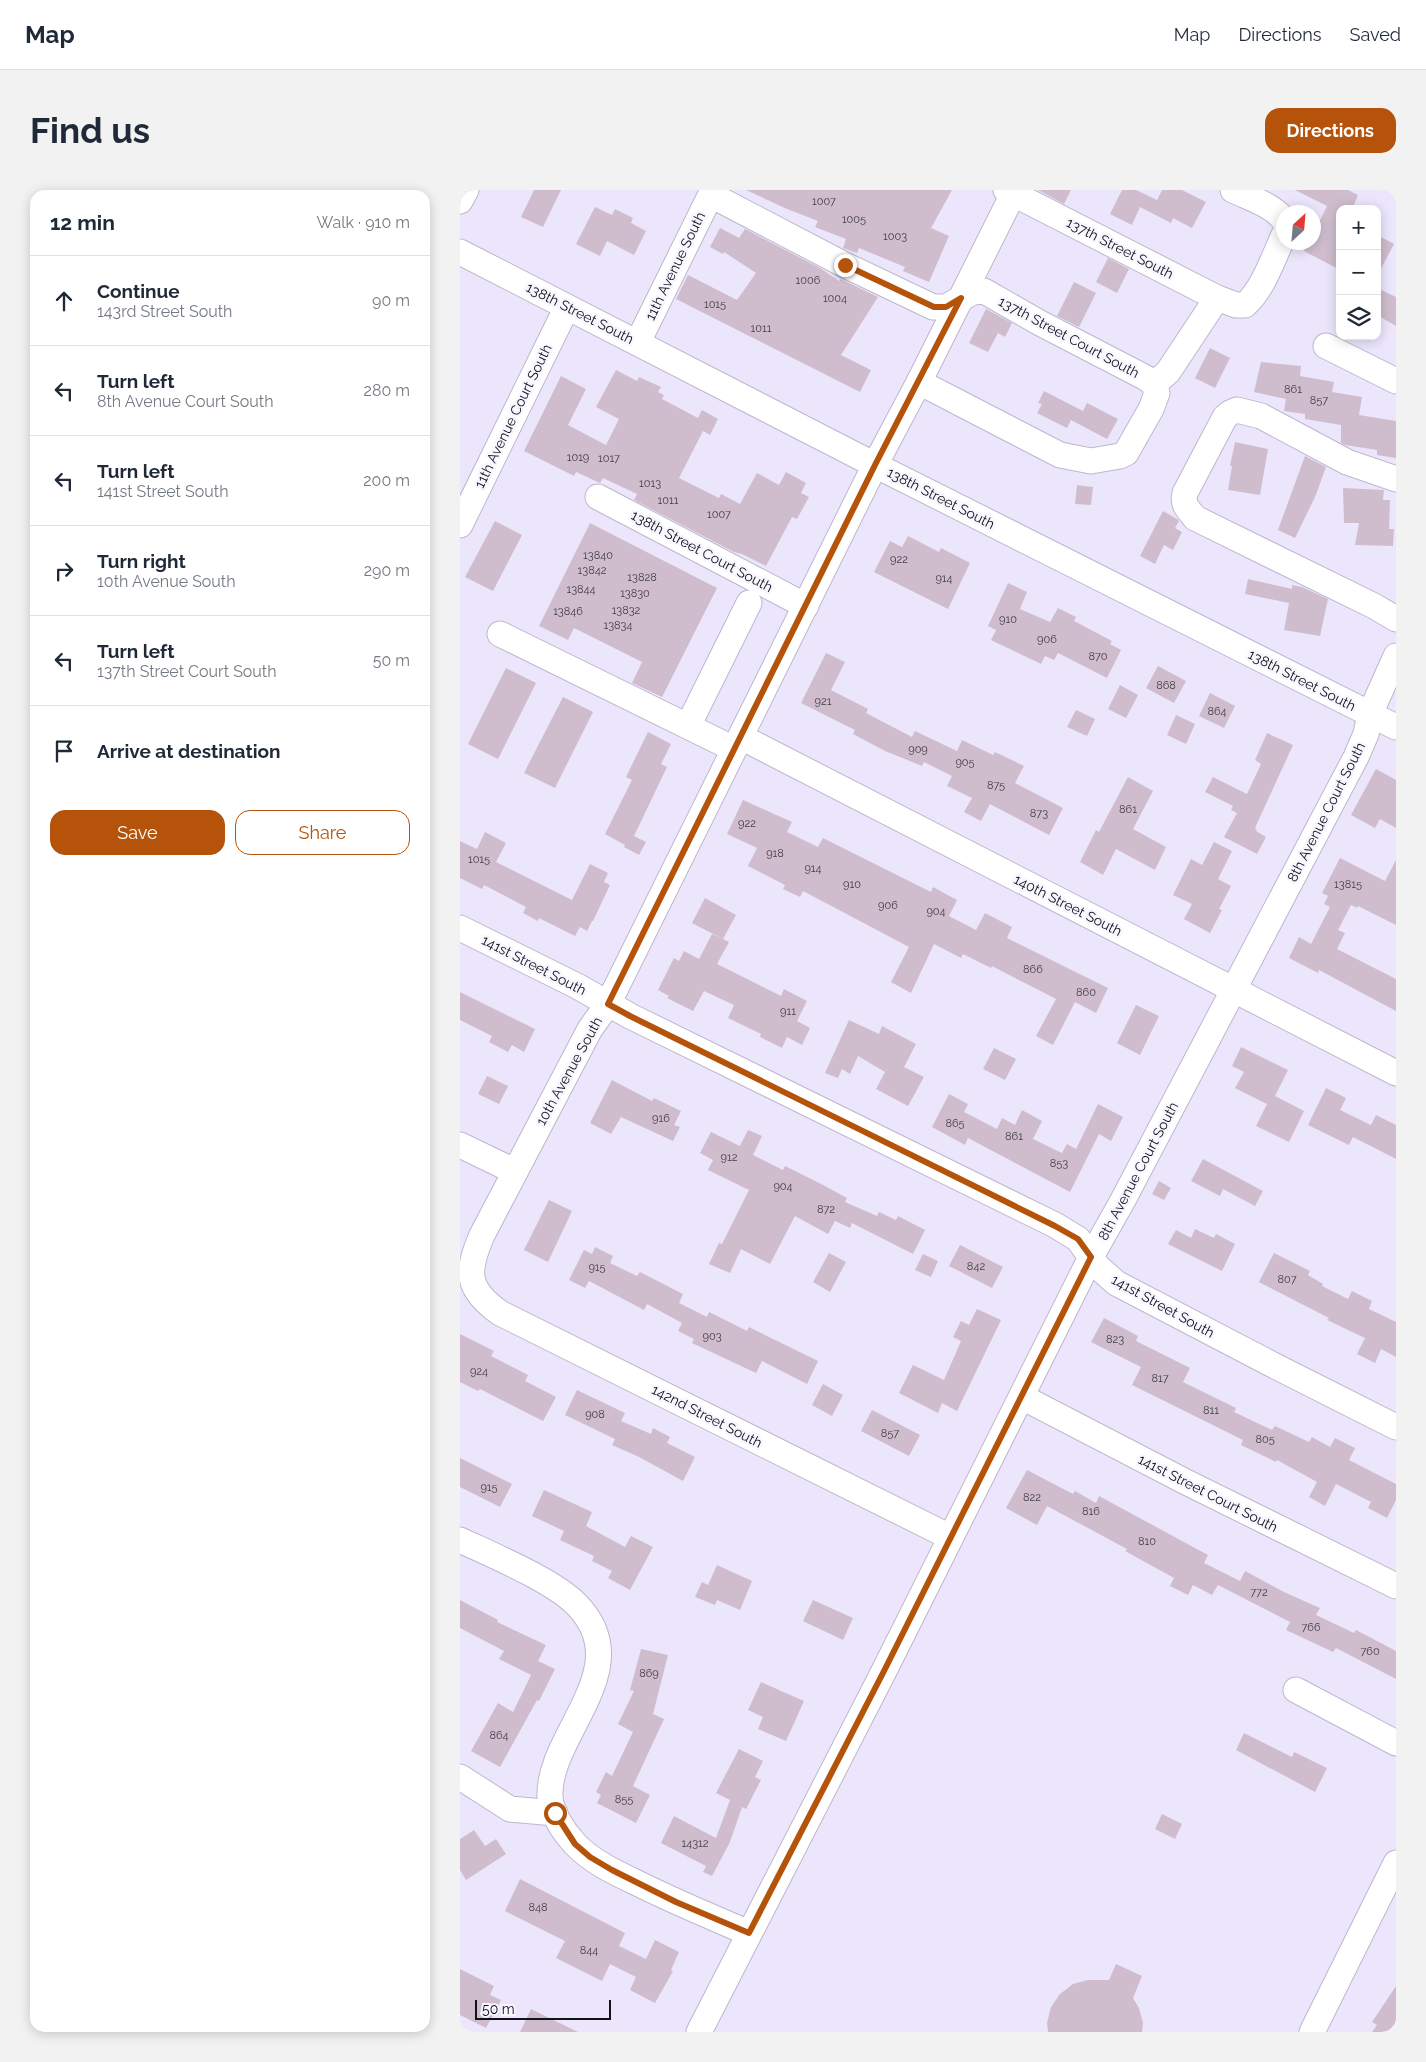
<!DOCTYPE html>
<html lang="en">
<head>
<meta charset="utf-8">
<style>
  body { margin:0; font-family:Raleway,sans-serif; background:#f2f2f3; color:#1f2937 }
  .controls { position:absolute; right:15px; top:15px; display:grid; overflow:hidden; border-radius:10px; box-shadow:0 2px 12px #0003 }
  .controls button { width:45px; height:45px; display:grid; place-items:center; padding:0; border:0; border-bottom:1px solid #e0e1e3; background:#fff; color:#1f2937; font:25px sans-serif }
  .compass { position:absolute; left:816px; top:15px; width:45px; height:45px; border-radius:50%; background:#fff; box-shadow:0 2px 12px #0003; rotate:26deg }
  .scale { position:absolute; left:15px; bottom:12px; width:136px; box-sizing:border-box; padding-left:5px; border:2px solid #131119; border-top:0; font-size:14px; line-height:18px; white-space:nowrap; color:#131119; -webkit-text-stroke:4px #f8f6ff; paint-order:stroke }
  .stop { position:absolute; width:15px; height:15px; margin:-11px; border:4px solid #b45309; border-radius:50%; background:#fff }
  .stop.end { background:#b45309; border-color:#fff; box-shadow:0 1px 5px #0008 }
  .list { margin:0; padding:0; list-style:none }
  h2 { display:flex; justify-content:space-between; align-items:center; height:65px; margin:0; padding:0 20px; font-size:21px }
  h2 small { font-size:16px; font-weight:400; color:#747a83 }
  .list li { display:grid; grid-template-columns:32px 1fr auto; gap:15px; align-items:center; box-sizing:border-box; height:90px; padding:0 20px; border-top:1px solid #e0e1e3 }
  .list b { display:block; font-size:19px; white-space:nowrap }
  .list p { margin:0; font-size:16px; white-space:nowrap; color:#747a83 }
  .list em { font-size:16px; font-style:normal; color:#747a83 }
  .actions { display:flex; gap:10px; padding:15px 20px }
  .actions a { flex:1; padding:11px 0; border:1px solid #b45309; border-radius:15px; text-align:center; font-size:18px; color:#b45309 }
  .actions .main { background:#b45309; color:#fff }
  .icon { flex:none; width:28px; height:28px; fill:none; stroke:currentColor; stroke-width:2; stroke-linecap:round; stroke-linejoin:round }
  .map { position:relative; flex:none; width:936px; height:1842px; overflow:hidden; border-radius:15px }
  header { display:flex; align-items:center; gap:30px; box-sizing:border-box; height:70px; padding:0 25px; background:#fff; border-bottom:1px solid #e0e1e3 }
  header strong { font-size:24px }
  nav { display:flex; gap:28px; margin-inline-start:auto; font-size:18px }
  .intro { display:flex; align-items:center; justify-content:space-between; box-sizing:border-box; height:120px; padding:0 30px }
  h1 { margin:0; font-size:35px }
  .button { padding:12px 22px; border-radius:15px; background:#b45309; color:#fff; font-size:18px; font-weight:700 }
  main { display:flex; gap:30px; padding:0 30px }
  aside { flex:1; background:#fff; border-radius:15px; box-shadow:0 2px 12px #0003 }
  .map>svg:first-child { display:block }
  .building { fill:#cfbdce }
  .lines { fill:none; stroke-linecap:round; stroke-linejoin:round }
  .minor-casing { stroke:#bdb7cd; stroke-width:27 }
  .minor { stroke:#fff; stroke-width:25 }
  .route { stroke:#b45309; stroke-width:6 }
  .labels { text-anchor:middle; stroke-width:5; stroke-linejoin:round; paint-order:stroke }
  .number-label { font-size:11px; fill:#423c46 }
  .street-label { font-size:14px; fill:#131119; stroke:#f8f6ff }
</style>
</head>
<body>
<header>
<strong>Map</strong>
<nav><a>Map</a><a>Directions</a><a>Saved</a></nav>
</header>
<div class="intro"><h1>Find us</h1><a class="button">Directions</a></div>
<main>
<aside>
<h2>12 min<small>Walk · 910 m</small></h2>
<ul class="list">
<li><svg class="icon" aria-label="ahead" viewBox="0 0 24 24"><path d="M12 20V5M6 11l6-6 6 6"/></svg><div><b>Continue</b><p>143rd Street South</p></div><em>90 m</em></li>
<li><svg class="icon" aria-label="left" viewBox="0 0 24 24"><path d="M17 20v-9H6M10 6l-5 5 5 5"/></svg><div><b>Turn left</b><p>8th Avenue Court South</p></div><em>280 m</em></li>
<li><svg class="icon" aria-label="left" viewBox="0 0 24 24"><path d="M17 20v-9H6M10 6l-5 5 5 5"/></svg><div><b>Turn left</b><p>141st Street South</p></div><em>200 m</em></li>
<li><svg class="icon" aria-label="right" viewBox="0 0 24 24"><path d="M7 20v-9h11M14 6l5 5-5 5"/></svg><div><b>Turn right</b><p>10th Avenue South</p></div><em>290 m</em></li>
<li><svg class="icon" aria-label="left" viewBox="0 0 24 24"><path d="M17 20v-9H6M10 6l-5 5 5 5"/></svg><div><b>Turn left</b><p>137th Street Court South</p></div><em>50 m</em></li>
<li><svg class="icon" aria-label="arrive" viewBox="0 0 24 24"><path d="M6 21V4h12l-3 4 3 4H6"/></svg><div><b>Arrive at destination</b></div></li>
</ul>
<div class="actions"><a class="main">Save</a><a>Share</a></div>
</aside>
<div class="map">
<svg width="936" height="1842" viewBox="0 0 936 1842">
  <rect width="100%" height="100%" fill="#ece6fd"/>
  <!-- building -->
  <g class="building">
    <path d="M74 0H101L83 37 61 27Z"/>
    <path d="M286 0H492L471 38 489 46 469 92 443 81 445 77 399 58 397 63 383 58 386 49 355 37 358 31 327 19Z"/>
    <path d="M578 0H611L604 14Z"/>
    <path d="M662 0H676L697 10 702 0H722L746 12 732 38 713 28 711 33 680 17 672 35 650 24Z"/>
    <path d="M835 0H888L898 5 892 19H880V80L844 61 848 52H854V43L867 16Z"/>
    <path d="M135 17 152 25 155 19 173 28 171 33 186 41 174 65 147 51 140 66 116 54Z"/>
    <path d="M260 38 279 48 285 39 360 78 379 91 381 89 418 107 381 165 411 180 400 202 216 109 228 85 277 110 296 83 264 62 263 64 250 57Z"/>
    <path d="M917 45 934 54 917 86Z"/>
    <path d="M648 68 669 79 657 103 636 92Z"/>
    <path d="M614 92 636 103 619 137 597 126Z"/>
    <path d="M917 98 936 107V136L917 125Z"/>
    <path d="M526 119 552 133 545 147 538 143 528 162 509 153Z"/>
    <path d="M750 158 770 168 755 198 735 188Z"/>
    <path d="M801 172 841 176 840 186 874 192 872 202 902 207 899 225 936 231V268L917 265V260L885 255 881 253V235L845 229V224L824 221 826 209 794 202Z"/>
    <path d="M156 180 177 191 179 187 201 197 198 202 204 205 202 209 238 228 242 220 258 229 250 245 243 241 219 288 259 308 261 304 280 314 297 283 319 295 326 282 346 293 341 303 349 307 337 329 332 327 306 376 282 364 274 362 174 310 177 304 143 288 140 293 116 282 114 286 64 261 101 186 126 199 108 235 146 255 159 229 136 217Z"/>
    <path d="M584 201 623 221 627 213 658 229 647 249 611 230 607 238 577 223 582 214 578 213Z"/>
    <path d="M775 252 808 259 800 305 768 300 772 276H770Z"/>
    <path d="M845 266 866 277 855 307 835 348 818 340Z"/>
    <path d="M617 295 633 297 631 315 615 314Z"/>
    <path d="M883 298 924 300 923 310H930L929 339H934L933 356 895 355 899 333H884Z"/>
    <path d="M703 321 717 329 719 331 715 338 722 342 713 360 704 355 695 374 680 366Z"/>
    <path d="M35 331 62 345 33 401 5 387Z"/>
    <path d="M130 333 257 398 202 507 172 493 182 472 114 438 108 450 79 436Z"/>
    <path d="M448 346 479 362 481 358 510 373 488 419 414 382 430 351 442 357Z"/>
    <path d="M788 389 832 399V395L842 397 868 409 860 446 824 440 829 413 785 404Z"/>
    <path d="M548 393 567 402 560 419 590 432 598 418 616 427 614 431 652 451 650 454 661 460 647 488 598 463 594 470 585 466 581 474 531 450 536 440 528 436Z"/>
    <path d="M366 463 385 472 371 500 408 519 406 523 452 547 455 541 497 561 502 550 533 565 535 562 564 576 555 593 603 618 589 645 530 614 521 631 504 622 512 608 487 596 492 586 464 572 462 576 425 561 393 544 395 540 341 513Z"/>
    <path d="M698 476 726 491 714 513 686 498Z"/>
    <path d="M46 478 76 493 38 569 8 554Z"/>
    <path d="M660 495 678 505 666 528 648 519Z"/>
    <path d="M750 503 775 516 764 538 739 526Z"/>
    <path d="M103 507 133 522 95 598 64 583Z"/>
    <path d="M616 520 635 529 627 546 607 537Z"/>
    <path d="M716 525 735 534 726 554 707 545Z"/>
    <path d="M188 542 211 554 201 574 207 577 174 646 186 652 179 665 164 657 165 655 145 644 172 590 166 587Z"/>
    <path d="M807 543 833 555 795 638 797 640 796 641 806 647 797 664 764 647 777 623 771 620 773 616 745 602 753 587 787 604 801 574 795 570Z"/>
    <path d="M916 579 936 590V638L920 629 915 638 891 625Z"/>
    <path d="M668 587 693 601 673 639 706 657 695 680 656 659 643 685 620 672 636 640 639 642Z"/>
    <path d="M283 610 332 632 327 642 358 657 363 648 471 702 473 697 497 710 489 726 516 740 525 723 552 737 547 748 648 798 636 823 615 812 593 855 576 846 596 809 532 776 531 778 503 764 501 768 474 754 451 803 431 792 449 757 343 701 340 707 323 699 325 695 288 676 297 658 267 644Z"/>
    <path d="M25 642 46 653 36 672 112 710 130 674 148 683 144 692 150 695 133 731H132L127 741 120 737 115 746 79 728 78 731 63 723 66 717 24 695 22 699 0 688V651L17 659Z"/>
    <path d="M754 652 772 661 758 689 771 696 759 719 762 720 750 743 724 729 732 714 713 705 731 669 742 675Z"/>
    <path d="M880 668 925 691 936 670V735L898 716 897 718 891 715 878 740 885 743 877 759 936 789V821L859 780 858 783 829 768 839 747 851 754 870 717 864 714 868 706 862 703Z"/>
    <path d="M245 708 276 725 263 749 269 752 257 774 321 806 324 799 347 811 337 831 350 838 342 855 327 847 322 858 300 847 301 844 268 828 274 815 244 801 233 821 207 808 209 806 198 800 214 768 219 771 224 761 239 769 252 744 263 749 232 733Z"/>
    <path d="M0 802 75 839 64 862 52 855 48 862 29 852 32 846 0 830Z"/>
    <path d="M676 815 699 826 680 865 657 853Z"/>
    <path d="M389 830 419 844 422 836 456 854 444 877 464 887 448 916 416 899 425 882 398 866 390 884 382 879 378 888 365 883Z"/>
    <path d="M781 857 828 880 815 906 844 921 829 952 796 936 807 914 775 898 784 882 772 876Z"/>
    <path d="M534 858 556 869 545 890 523 879Z"/>
    <path d="M27 886 48 896 39 914 18 904Z"/>
    <path d="M152 890 192 911 194 908 221 921 214 935 220 937 213 951 161 927 151 944 130 933Z"/>
    <path d="M866 898 886 908 880 920 911 935 916 925 936 935V969L893 947 889 955 848 935Z"/>
    <path d="M489 904 508 914 504 922 537 939 542 928 555 935 562 920 582 931 573 949 602 963 607 954 616 959 638 914 663 927 651 951 639 944 610 1002 508 948 505 955 472 937Z"/>
    <path d="M288 940 302 946 293 965 323 980 325 976 363 995 387 1008 385 1012 417 1026 419 1022 436 1030 438 1026 465 1040 453 1064 392 1033 390 1038 375 1031 368 1044 335 1026 310 1074 281 1059 270 1083 249 1074 259 1053 262 1054 289 1000 248 980 253 970 240 963 251 942 280 956Z"/>
    <path d="M743 969 803 1001 795 1016 763 999 760 1006 731 991Z"/>
    <path d="M699 991 711 998 704 1010 692 1004Z"/>
    <path d="M89 1010 112 1021 88 1072 64 1060Z"/>
    <path d="M735 1039 754 1048 756 1044 775 1054 762 1081 708 1054 716 1040 731 1048Z"/>
    <path d="M500 1055 543 1077 532 1098 489 1076Z"/>
    <path d="M135 1057 153 1066 150 1073 177 1086 180 1082 223 1104 219 1113 247 1127 249 1122 287 1141 289 1137 358 1171 347 1194 302 1171 296 1183 232 1153 234 1149 218 1141 222 1133 187 1114 184 1120 129 1091 125 1098 109 1090 124 1060 132 1064Z"/>
    <path d="M369 1063 386 1072 370 1102 353 1092Z"/>
    <path d="M814 1063 850 1081 848 1085 863 1094 862 1096 888 1109 892 1101 912 1111 909 1119 936 1132V1167L921 1159 915 1173 897 1164 905 1148 867 1130 869 1128 799 1092Z"/>
    <path d="M463 1064 478 1071 471 1087 455 1080Z"/>
    <path d="M517 1119 541 1130 497 1221 482 1213 478 1223 439 1203 453 1175 484 1190 501 1151 493 1147 501 1131 509 1135Z"/>
    <path d="M644 1128 678 1146 676 1151 730 1178 723 1192 776 1218 774 1222 812 1240 815 1236 849 1252 852 1247 870 1257 875 1248 895 1258 889 1270 936 1294V1310L927 1328 908 1318 911 1312 876 1294 865 1316 849 1307 857 1292 817 1270 816 1272 781 1255 783 1250 672 1195 681 1177 631 1152Z"/>
    <path d="M0 1144 34 1161 31 1166 68 1185 65 1191 96 1207 83 1231 20 1199 18 1201 0 1192Z"/>
    <path d="M363 1194 383 1205 372 1226 352 1215Z"/>
    <path d="M117 1200 165 1223 161 1231 191 1244 193 1238 210 1247 207 1253 235 1267 223 1291 179 1267 152 1255 155 1249 105 1225Z"/>
    <path d="M412 1220 460 1245 449 1266 401 1241Z"/>
    <path d="M0 1268 52 1294 40 1317 0 1297Z"/>
    <path d="M567 1280 613 1304 615 1301 636 1313 639 1306 748 1365 744 1373 780 1391 785 1381 824 1402 860 1418 856 1425 894 1443 896 1440 936 1461V1489L876 1458 873 1462 826 1440 830 1432 758 1395 752 1405 733 1395 728 1405 710 1396 714 1388 665 1361 667 1359 587 1316 577 1335 546 1318Z"/>
    <path d="M84 1300 132 1322 126 1336 165 1357 171 1346 193 1357 170 1400 148 1388 152 1381 132 1371 134 1366 100 1350 104 1341 72 1326Z"/>
    <path d="M257 1375 292 1391 280 1420 257 1410 255 1415 235 1407 242 1392 248 1395Z"/>
    <path d="M0 1410 38 1430 37 1432 86 1455 78 1471 95 1479 79 1511 77 1510 40 1577 11 1561 38 1513 53 1522 71 1485 39 1469 44 1461 0 1438Z"/>
    <path d="M353 1410 393 1428 383 1450 343 1431Z"/>
    <path d="M181 1459 208 1465 193 1524 204 1529 173 1596 190 1605 176 1633 137 1613 141 1605 136 1602 146 1582 152 1586 173 1542 158 1534 174 1501 170 1500Z"/>
    <path d="M301 1492 344 1511 326 1551 298 1539 303 1527 288 1520Z"/>
    <path d="M784 1543 832 1567 834 1562 867 1578 855 1602 776 1560Z"/>
    <path d="M279 1559 303 1571 295 1587 301 1590 286 1619 282 1617 270 1652 252 1686 243 1682 246 1676 201 1653 214 1626 256 1648 270 1610 256 1603Z"/>
    <path d="M702 1624 722 1634 715 1649 695 1639Z"/>
    <path d="M14 1640 25 1656 36 1649 46 1664 6 1690 0 1680V1649Z"/>
    <path d="M60 1689 165 1743 159 1756 186 1769 195 1750 219 1762 211 1780 213 1781 195 1813 170 1800 176 1787 150 1774 142 1791 96 1768 105 1751 45 1721Z"/>
    <path d="M656 1774 682 1786 673 1808 679 1818 683 1833 682 1842H588L587 1833 591 1817 600 1804 613 1794 628 1790H649Z"/>
    <path d="M0 1779 34 1796 30 1805 41 1810 26 1838 0 1825Z"/>
    <path d="M936 1796V1842H912L917 1835 912 1832Z"/>
    <path d="M71 1819 118 1842H60Z"/>
  </g>
  <g class="lines">
    <!-- minor casing -->
    <g class="minor-casing">
      <g id="minor">
        <path d="M546 0 757 108 776 115H785C804 98 813 68 824 45"/>
        <path d="M773 0C789 8 813 15 824 30"/>
        <path d="M251 5 385 75 473 117H486L513 102 524 101 580 133 686 188 694 194 697 203 691 219 666 263 660 266 631 271 600 265 459 192"/>
        <path d="M0 11 6 0"/>
        <path d="M0 62 415 275 936 537"/>
        <path d="M178 152 253 0"/>
        <path d="M866 156 936 191"/>
        <path d="M694 194 708 182 757 108"/>
        <path d="M936 289 887 272 801 226 777 220 770 223 765 227 725 303C722 315 728 319 735 328L914 416 936 429"/>
        <path d="M138 307 346 416"/>
        <path d="M0 335 107 117"/>
        <path d="M40 444 274 559"/>
        <path d="M228 536 289 413"/>
        <path d="M281 547 936 883"/>
        <path d="M0 738 117 796 170 826 595 1035 618 1049 637 1076 656 1093 815 1176 936 1237"/>
        <path d="M0 955 54 981"/>
        <path d="M562 1207 724 1291 936 1396"/>
        <path d="M490 1347 40 1123C6 1099 6 1082 22 1045L130 839 148 814 415 275 459 192 555 0"/>
        <path d="M0 1350C32 1365 92 1390 116 1414 180 1478 87 1544 90 1607 91 1623 104 1642 115 1654 131 1671 154 1682 175 1692 213 1711 251 1727 289 1743"/>
        <path d="M836 1500 936 1553"/>
        <path d="M0 1587 50 1619 95 1623"/>
        <path d="M239 1842 424 1481 631 1067 663 1010 896 567 906 544 910 524 936 466"/>
        <path d="M852 1842 936 1673"/>
      </g>
    </g>
    <!-- minor -->
    <use href="#minor" class="minor"/>
  </g>
  <g class="lines">
    <!-- route -->
    <path class="route" d="M95 1623 115 1654 130 1667 152 1680 216 1712 289 1743 424 1481 631 1067 618 1049 595 1036 170 826 148 814 415 275 501 108 486 117H474L385 75"/>
  </g>
  <g class="labels">
    <!-- number labels -->
    <g class="number-label">
      <text x="364" y="15">1007</text>
      <text x="394" y="33">1005</text>
      <text x="435" y="50">1003</text>
      <text x="348" y="94">1006</text>
      <text x="375" y="112">1004</text>
      <text x="255" y="118">1015</text>
      <text x="301" y="142">1011</text>
      <text x="833" y="203">861</text>
      <text x="859" y="214">857</text>
      <text x="118" y="271">1019</text>
      <text x="149" y="272">1017</text>
      <text x="190" y="297">1013</text>
      <text x="208" y="314">1011</text>
      <text x="259" y="328">1007</text>
      <text x="138" y="369">13840</text>
      <text x="439" y="373">922</text>
      <text x="132" y="384">13842</text>
      <text x="182" y="391">13828</text>
      <text x="484" y="392">914</text>
      <text x="121" y="403">13844</text>
      <text x="175" y="407">13830</text>
      <text x="166" y="424">13832</text>
      <text x="108" y="425">13846</text>
      <text x="548" y="433">910</text>
      <text x="158" y="439">13834</text>
      <text x="587" y="453">906</text>
      <text x="638" y="470">870</text>
      <text x="706" y="499">868</text>
      <text x="363" y="515">921</text>
      <text x="757" y="525">864</text>
      <text x="458" y="563">909</text>
      <text x="505" y="576">905</text>
      <text x="536" y="599">875</text>
      <text x="668" y="623">861</text>
      <text x="579" y="627">873</text>
      <text x="287" y="637">922</text>
      <text x="315" y="667">918</text>
      <text x="19" y="673">1015</text>
      <text x="353" y="682">914</text>
      <text x="392" y="698">910</text>
      <text x="888" y="698">13815</text>
      <text x="428" y="719">906</text>
      <text x="476" y="725">904</text>
      <text x="573" y="783">866</text>
      <text x="626" y="806">860</text>
      <text x="328" y="825">911</text>
      <text x="201" y="932">916</text>
      <text x="495" y="937">865</text>
      <text x="554" y="950">861</text>
      <text x="269" y="971">912</text>
      <text x="599" y="977">853</text>
      <text x="323" y="1000">904</text>
      <text x="366" y="1023">872</text>
      <text x="516" y="1080">842</text>
      <text x="137" y="1081">915</text>
      <text x="827" y="1093">807</text>
      <text x="252" y="1150">903</text>
      <text x="655" y="1153">823</text>
      <text x="19" y="1185">924</text>
      <text x="700" y="1192">817</text>
      <text x="751" y="1224">811</text>
      <text x="135" y="1228">908</text>
      <text x="430" y="1247">857</text>
      <text x="805" y="1253">805</text>
      <text x="29" y="1301">915</text>
      <text x="572" y="1311">822</text>
      <text x="631" y="1325">816</text>
      <text x="687" y="1355">810</text>
      <text x="799" y="1406">772</text>
      <text x="851" y="1441">766</text>
      <text x="910" y="1465">760</text>
      <text x="189" y="1487">869</text>
      <text x="39" y="1549">864</text>
      <text x="164" y="1613">855</text>
      <text x="235" y="1657">14312</text>
      <text x="78" y="1721">848</text>
      <text x="129" y="1764">844</text>
    </g>
    <!-- street labels -->
    <g class="street-label">
      <text transform="translate(660 58) rotate(27)" y="5">137th Street South</text>
      <text transform="translate(215 76) rotate(-64)" y="5">11th Avenue South</text>
      <text transform="translate(120 123) rotate(27)" y="5">138th Street South</text>
      <text transform="translate(609 147) rotate(28)" y="5">137th Street Court South</text>
      <text transform="translate(53 226) rotate(-64)" y="5">11th Avenue Court South</text>
      <text transform="translate(481 308) rotate(27)" y="5">138th Street South</text>
      <text transform="translate(242 361) rotate(28)" y="5">138th Street Court South</text>
      <text transform="translate(842 490) rotate(27)" y="5">138th Street South</text>
      <text transform="translate(866 622) rotate(-63)" y="5">8th Avenue Court South</text>
      <text transform="translate(608 715) rotate(27)" y="5">140th Street South</text>
      <text transform="translate(74 775) rotate(27)" y="5">141st Street South</text>
      <text transform="translate(109 881) rotate(-61)" y="5">10th Avenue South</text>
      <text transform="translate(678 981) rotate(-62)" y="5">8th Avenue Court South</text>
      <text transform="translate(703 1116) rotate(29)" y="5">141st Street South</text>
      <text transform="translate(247 1226) rotate(27)" y="5">142nd Street South</text>
      <text transform="translate(748 1303) rotate(27)" y="5">141st Street Court South</text>
    </g>
  </g>
</svg>
<div class="controls">
<button>+</button>
<button>−</button>
<button><svg class="icon" aria-label="layers" viewBox="0 0 24 24"><path d="M12 4l9 5-9 5-9-5zM3 14l9 5 9-5"/></svg></button>
</div>
<svg class="compass" viewBox="-18 -18 36 36"><path d="M0-13l5 13h-10z" fill="#e53935"/><path d="M0 13l5-13h-10z" fill="#747a83"/></svg>
<div class="scale">50 m</div>
<div class="stop" style="left:95px;top:1623px"></div>
<div class="stop end" style="left:385px;top:75px"></div>
</div>
</main>
</body>
</html>
